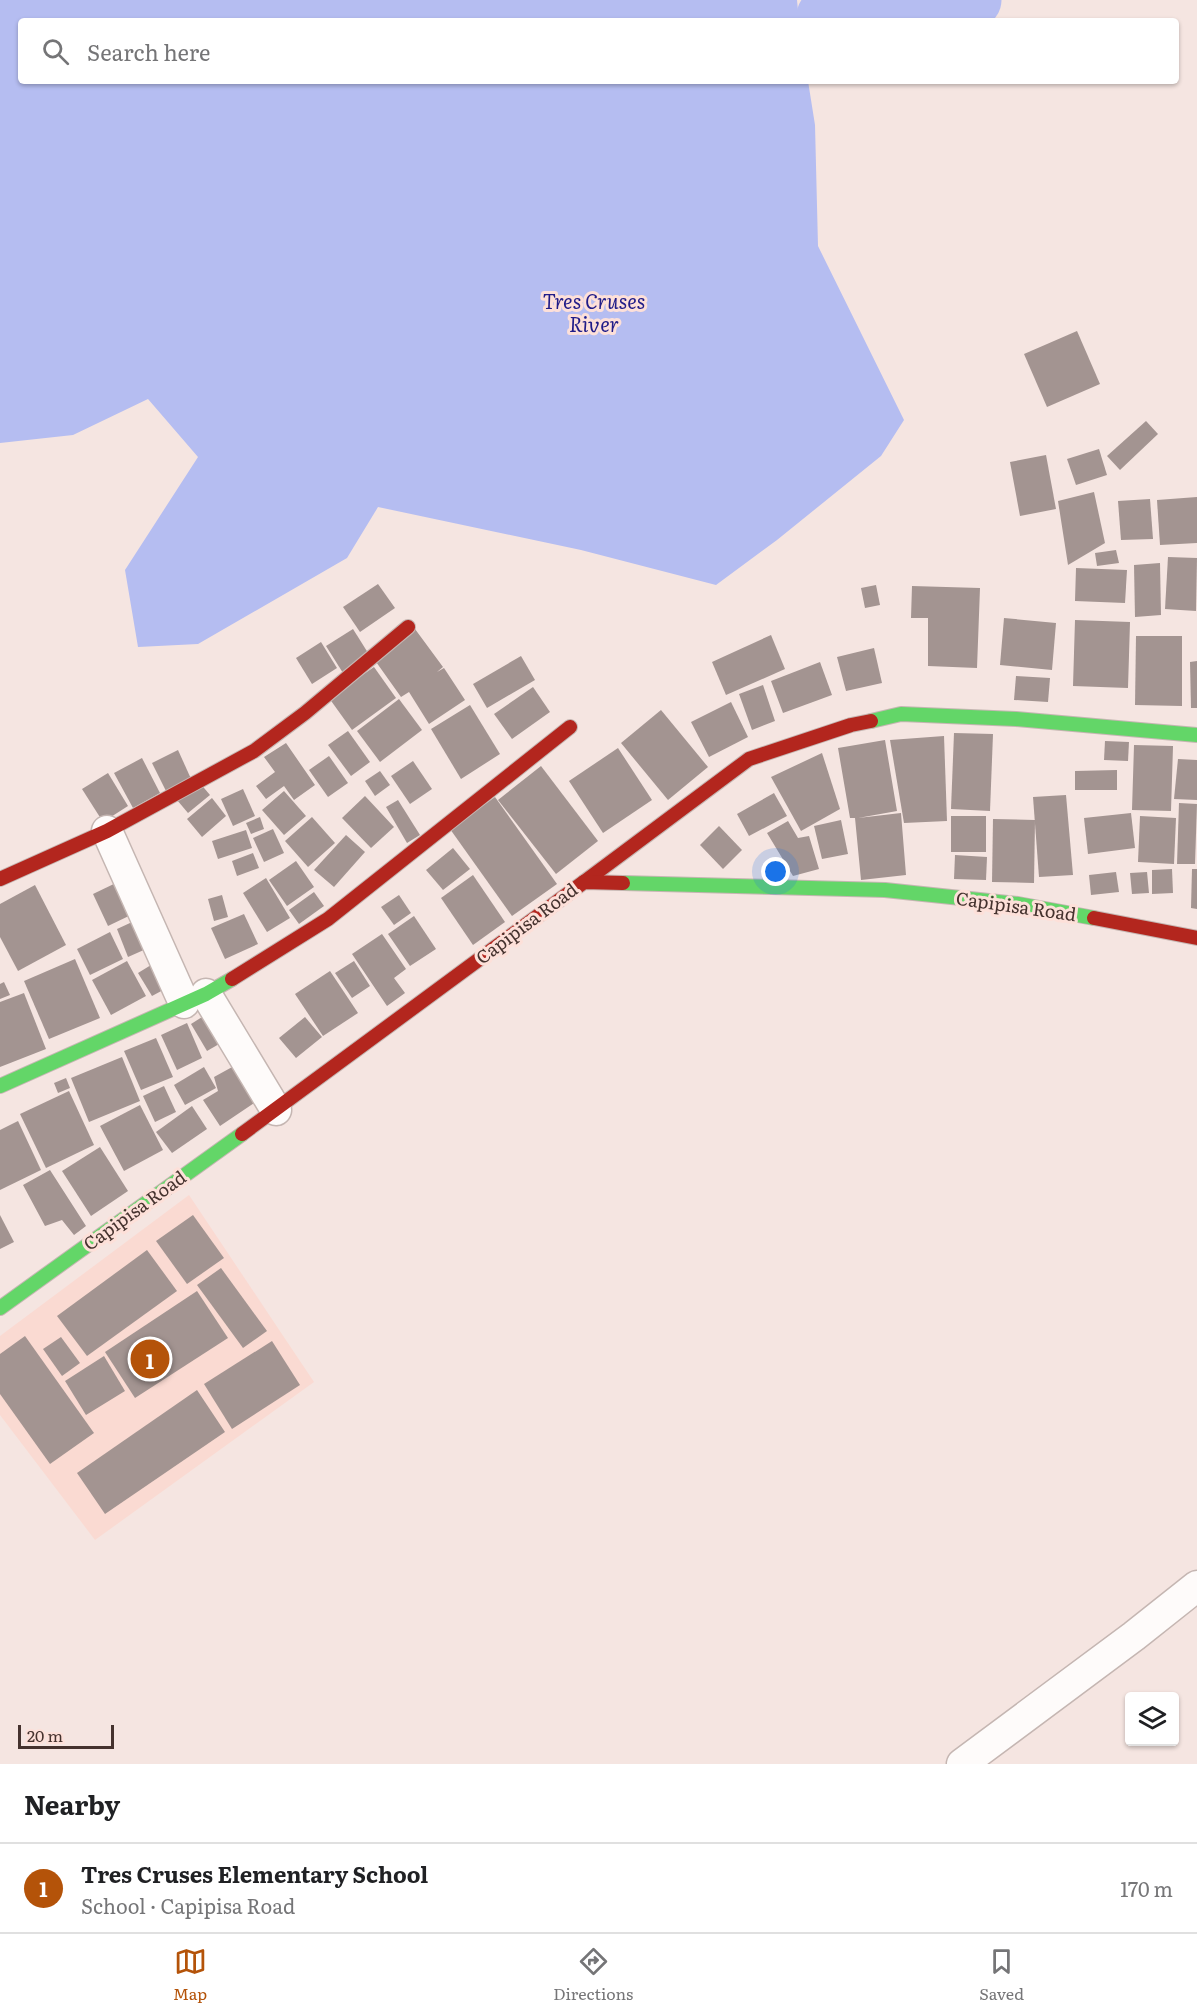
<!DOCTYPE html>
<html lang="en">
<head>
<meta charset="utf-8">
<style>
  body { margin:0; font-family:Literata,serif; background:#f6f6f6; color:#202124 }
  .controls { position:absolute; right:18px; bottom:18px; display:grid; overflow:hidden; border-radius:6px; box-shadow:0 2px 4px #0004 }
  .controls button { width:54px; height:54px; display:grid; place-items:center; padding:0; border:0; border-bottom:2px solid #e0e0e0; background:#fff; color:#202124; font:30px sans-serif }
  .scale { position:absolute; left:18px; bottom:15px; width:96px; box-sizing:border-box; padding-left:6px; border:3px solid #45322e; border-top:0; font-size:16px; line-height:21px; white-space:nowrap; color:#45322e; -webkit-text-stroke:4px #fde0d9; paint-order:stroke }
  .you { position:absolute; left:776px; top:872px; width:21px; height:21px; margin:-15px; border:4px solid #fff; border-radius:50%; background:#1a73e8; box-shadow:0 0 0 9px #1a73e833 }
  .badge { display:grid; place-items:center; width:39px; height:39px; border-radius:50%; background:#b45309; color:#fff; font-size:20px; font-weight:700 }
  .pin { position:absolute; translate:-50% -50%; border:3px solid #fff; box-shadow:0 2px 6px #0006 }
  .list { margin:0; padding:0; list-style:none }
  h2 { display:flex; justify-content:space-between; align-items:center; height:78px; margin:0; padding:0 24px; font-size:26px }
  h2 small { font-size:20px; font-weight:400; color:#757577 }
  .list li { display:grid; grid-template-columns:39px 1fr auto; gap:18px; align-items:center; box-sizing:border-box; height:90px; padding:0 24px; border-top:2px solid #e0e0e0 }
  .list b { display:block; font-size:22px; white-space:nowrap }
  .list p { margin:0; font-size:20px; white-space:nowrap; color:#757577 }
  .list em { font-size:20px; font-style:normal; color:#757577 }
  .icon { flex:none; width:33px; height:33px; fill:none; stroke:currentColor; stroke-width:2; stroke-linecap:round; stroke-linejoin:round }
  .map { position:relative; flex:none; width:1197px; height:1764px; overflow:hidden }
  .search { position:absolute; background:#fff; box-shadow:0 2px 4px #0004; left:18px; right:18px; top:18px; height:66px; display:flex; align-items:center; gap:15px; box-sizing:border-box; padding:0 21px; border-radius:6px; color:#757577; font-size:22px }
  .sheet { height:168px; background:#fff }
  nav { display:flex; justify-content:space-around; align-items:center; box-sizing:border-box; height:84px; border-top:2px solid #e0e0e0; background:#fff; font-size:16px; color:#757577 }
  nav a { display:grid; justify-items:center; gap:3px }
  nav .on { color:#b45309 }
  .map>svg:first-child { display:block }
  .built { fill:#fadad2 }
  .water { fill:#b5bdf1 }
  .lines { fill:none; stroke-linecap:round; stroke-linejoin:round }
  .river { stroke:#b5bdf1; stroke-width:57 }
  .building { fill:#a39491 }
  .street-casing { stroke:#c5b6b2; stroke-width:33 }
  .fast-casing { stroke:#c5b6b2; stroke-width:16 }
  .jam-casing { stroke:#c5b6b2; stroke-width:16 }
  .street { stroke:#fefbfa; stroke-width:30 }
  .fast { stroke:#63d668; stroke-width:14 }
  .jam { stroke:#b3261e; stroke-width:14 }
  .labels { text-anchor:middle; stroke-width:6; stroke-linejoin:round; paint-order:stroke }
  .street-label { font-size:18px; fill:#45322e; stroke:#fde0d9 }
  .water-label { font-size:20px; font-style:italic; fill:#201c88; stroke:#fde0d9 }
</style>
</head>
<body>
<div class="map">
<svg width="1197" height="1764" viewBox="0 0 1197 1764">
  <rect width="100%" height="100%" fill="#f5e5e1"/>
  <!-- built -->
  <path class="built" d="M189 1195 314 1382 95 1540 0 1415V1336Z"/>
  <!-- water -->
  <path class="water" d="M0 0H797L799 21H21V81H808L815 125 818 246 904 420 881 456 777 540 716 585 581 550 378 507 347 558 198 644 138 647 125 570 198 457 148 399 73 435 0 443Z"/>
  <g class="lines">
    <!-- river -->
    <path class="river" d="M825 16 973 0"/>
  </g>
  <!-- building -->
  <g class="building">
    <path d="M1077 331 1100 384 1047 407 1024 354Z"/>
    <path d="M1146 421 1158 434 1120 470 1107 456Z"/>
    <path d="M1099 449 1107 475 1076 485 1067 459Z"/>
    <path d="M1046 455 1056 509 1020 516 1010 462Z"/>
    <path d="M1094 492 1105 543 1068 565 1058 501Z"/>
    <path d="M1197 497V543L1160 545 1157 500Z"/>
    <path d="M1150 499 1153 539 1121 540 1118 501Z"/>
    <path d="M1116 550 1119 563 1097 566 1095 553Z"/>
    <path d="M1168 557 1197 558 1196 611 1165 609Z"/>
    <path d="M1160 563 1161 615 1135 617 1134 565Z"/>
    <path d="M1076 568 1127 570 1125 603 1075 601Z"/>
    <path d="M378 584 395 608 360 632 343 607Z"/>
    <path d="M876 585 880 605 865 608 861 588Z"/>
    <path d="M912 586 980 588 977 668 928 666V618H911Z"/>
    <path d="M1004 618 1056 623 1052 670 1000 665Z"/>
    <path d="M1075 620 1130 622 1128 688 1073 686Z"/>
    <path d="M353 629 370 656 343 673 326 646Z"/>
    <path d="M415 629 443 667 437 672 444 668 465 700 429 724 409 692 401 697 374 659Z"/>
    <path d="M771 635 785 669 726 695 712 662Z"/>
    <path d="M1136 636H1182V706L1135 705Z"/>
    <path d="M321 642 337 668 312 684 296 658Z"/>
    <path d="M874 648 882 683 846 691 837 657Z"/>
    <path d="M521 656 535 680 487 708 473 684Z"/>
    <path d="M1197 661V708H1191L1190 662Z"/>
    <path d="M820 662 832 695 783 713 771 681Z"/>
    <path d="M374 667 396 698 352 730 329 698Z"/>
    <path d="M1016 676 1050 678 1048 702 1014 700Z"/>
    <path d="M763 685 775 721 752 730 739 694Z"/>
    <path d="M533 687 550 712 512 739 494 714Z"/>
    <path d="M399 699 422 730 380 762 357 731Z"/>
    <path d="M731 702 748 737 709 757 691 722Z"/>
    <path d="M470 705 500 754 461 779 431 729Z"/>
    <path d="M661 710 708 767 668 800 621 743Z"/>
    <path d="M348 731 370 762 351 776 328 745Z"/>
    <path d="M954 733 993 734 990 811 951 809Z"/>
    <path d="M944 736 947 821 904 823 890 740Z"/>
    <path d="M885 740 897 811 858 818 901 813 906 875 861 880 855 818H850L838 748Z"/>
    <path d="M1105 741 1129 742 1128 761 1104 760Z"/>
    <path d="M286 743 315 785 294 800 284 786 266 799 256 786 275 772 264 757Z"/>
    <path d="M1134 745 1173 746 1171 811 1132 810Z"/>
    <path d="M618 748 652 800 603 833 569 781Z"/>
    <path d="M178 750 192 781 167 793 152 763Z"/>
    <path d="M822 753 840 809 801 831 771 777Z"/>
    <path d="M329 756 348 783 328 797 309 770Z"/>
    <path d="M142 758 160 793 133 808 114 773Z"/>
    <path d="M1178 759 1197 760V800L1174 799Z"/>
    <path d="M413 761 432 789 410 804 391 776Z"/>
    <path d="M541 766 598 841 556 874 498 800Z"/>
    <path d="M1117 770V790H1075V771Z"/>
    <path d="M380 771 390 785 375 796 365 781Z"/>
    <path d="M108 773 128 806 103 822 82 789Z"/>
    <path d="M199 782 210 795 188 813 177 800Z"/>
    <path d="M243 789 255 816 233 826 221 799Z"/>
    <path d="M284 791 306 816 284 835 262 810Z"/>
    <path d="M774 793 787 816 749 836 737 814Z"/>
    <path d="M1066 795 1073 875 1039 877 1033 797Z"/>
    <path d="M365 796 394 827 371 848 342 818Z"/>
    <path d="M495 797 557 884 512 916 450 829Z"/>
    <path d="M212 798 226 816 202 837 187 819Z"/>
    <path d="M398 800 420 835 407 843 386 807Z"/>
    <path d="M1179 803 1197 804 1195 864H1177Z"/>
    <path d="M1131 813 1135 848 1088 854 1084 818Z"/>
    <rect x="951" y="816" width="35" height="36"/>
    <path d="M1140 816 1176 818 1174 864 1138 862Z"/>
    <path d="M260 817 264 829 251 834 246 823Z"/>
    <path d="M312 817 335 843 308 867 285 841Z"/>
    <path d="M993 819 1035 820 1034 883 992 882Z"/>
    <path d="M841 820 848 854 822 859 814 826Z"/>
    <path d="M788 821 798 838 809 836 819 869 793 876 767 833Z"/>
    <path d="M719 826 742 850 723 869 700 845Z"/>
    <path d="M273 829 284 853 264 862 253 838Z"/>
    <path d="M246 830 252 848 218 859 212 841Z"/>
    <path d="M346 835 365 852 334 887 314 870Z"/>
    <path d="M453 848 470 869 443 890 426 870Z"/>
    <path d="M253 853 259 868 237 876 232 861Z"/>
    <path d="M955 855 987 857 986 880 954 879Z"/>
    <path d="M296 861 314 887 287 906 269 880Z"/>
    <path d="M1172 869 1173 893 1152 894V870Z"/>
    <path d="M1192 869H1197V909L1191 908Z"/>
    <path d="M1116 872 1119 892 1091 895 1089 875Z"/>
    <path d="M1147 872 1149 893 1132 894 1130 873Z"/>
    <path d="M473 875 505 922 473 945 441 898Z"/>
    <path d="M266 878 290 918 267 932 243 893Z"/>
    <path d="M120 881 135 913 108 926 93 894Z"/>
    <path d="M35 885 66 945 18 971 0 937V904Z"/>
    <path d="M314 892 324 906 299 924 289 910Z"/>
    <path d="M222 895 228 917 214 921 208 899Z"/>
    <path d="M399 895 411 913 394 925 381 907Z"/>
    <path d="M244 914 258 944 225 959 211 928Z"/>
    <path d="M414 916 436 949 410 966 388 934Z"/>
    <path d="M143 917 155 945 128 957 117 929Z"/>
    <path d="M110 932 123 959 90 975 77 949Z"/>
    <path d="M382 934 406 969 394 978 405 993 387 1006 352 954Z"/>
    <path d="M75 959 100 1018 49 1039 24 981Z"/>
    <path d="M127 961 146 996 111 1015 92 980Z"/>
    <path d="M354 961 370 986 352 998 335 973Z"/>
    <path d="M151 965 165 989 152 996 138 973Z"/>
    <path d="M330 971 358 1013 323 1036 295 994Z"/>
    <path d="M4 982 10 995 0 999V984Z"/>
    <path d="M24 993 46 1049 0 1067V1002Z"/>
    <path d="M210 1012 226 1040 207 1051 191 1024Z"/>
    <path d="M305 1017 322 1037 296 1058 279 1038Z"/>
    <path d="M187 1023 202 1058 177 1070 161 1035Z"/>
    <path d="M156 1038 173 1077 141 1090 124 1051Z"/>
    <path d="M122 1057 140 1101 89 1122 71 1078Z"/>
    <path d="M234 1066 257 1101 220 1126 203 1100 218 1091 214 1077Z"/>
    <path d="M204 1067 216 1088 185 1105 174 1085Z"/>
    <path d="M66 1078 70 1088 58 1093 54 1083Z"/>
    <path d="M164 1086 176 1112 155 1122 143 1096Z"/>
    <path d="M69 1091 94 1145 46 1168 20 1114Z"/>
    <path d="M140 1105 163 1150 124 1171 100 1126Z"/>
    <path d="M192 1106 207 1129 172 1153 156 1132Z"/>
    <path d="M18 1121 41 1170 0 1190V1130Z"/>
    <path d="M100 1147 128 1191 91 1216 62 1171Z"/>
    <path d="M50 1170 86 1226 74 1235 62 1220 45 1226 23 1185Z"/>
    <path d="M0 1215 14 1242 0 1249Z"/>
    <path d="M193 1215 224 1258 187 1284 156 1241Z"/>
    <path d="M147 1250 177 1291 87 1356 57 1316Z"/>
    <path d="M221 1268 267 1331 243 1348 197 1285Z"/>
    <path d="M197 1291 228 1338 135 1398 105 1352Z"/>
    <path d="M25 1336 94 1433 50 1464 0 1394V1354Z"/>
    <path d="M61 1337 80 1363 62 1376 43 1349Z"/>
    <path d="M272 1341 300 1385 232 1429 204 1384Z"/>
    <path d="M104 1356 125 1391 86 1415 65 1381Z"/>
    <path d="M197 1390 225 1432 105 1514 77 1473Z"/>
  </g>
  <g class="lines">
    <!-- street casing -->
    <g class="street-casing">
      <g id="street">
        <path d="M107 831 184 1003"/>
        <path d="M206 994 276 1110"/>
        <path d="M962 1764 1134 1636 1197 1586"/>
      </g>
    </g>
    <!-- fast casing -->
    <g class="fast-casing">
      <g id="fast">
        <path d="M871 721 901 714 1016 719 1197 735"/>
        <path d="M623 883 885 890 1018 904 1094 918"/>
        <path d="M0 1086 206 994 232 979"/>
        <path d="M0 1308 242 1134"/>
      </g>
    </g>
    <!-- jam casing -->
    <g class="jam-casing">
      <g id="jam">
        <path d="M0 879 107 831 254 751 305 713 408 627"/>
        <path d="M584 882 749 759 851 725 871 721"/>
        <path d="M1094 918 1197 938"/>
        <path d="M232 979 328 919 570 727"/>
        <path d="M242 1134 584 882 623 883"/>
      </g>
    </g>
    <!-- street -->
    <use href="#street" class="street"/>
    <!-- fast -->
    <use href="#fast" class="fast"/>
    <!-- jam -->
    <use href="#jam" class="jam"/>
  </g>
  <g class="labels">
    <!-- street labels -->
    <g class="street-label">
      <text transform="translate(1016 907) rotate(8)" y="6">Capipisa Road</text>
      <text transform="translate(527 924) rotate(-37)" y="6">Capipisa Road</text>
      <text transform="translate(135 1211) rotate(-36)" y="6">Capipisa Road</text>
    </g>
    <!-- water labels -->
    <g class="water-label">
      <text x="594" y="309">Tres Cruses<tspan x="594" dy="23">River</tspan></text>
    </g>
  </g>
</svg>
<div class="controls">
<button><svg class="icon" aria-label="layers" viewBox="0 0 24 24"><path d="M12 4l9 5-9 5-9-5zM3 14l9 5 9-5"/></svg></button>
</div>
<div class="scale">20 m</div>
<div class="you"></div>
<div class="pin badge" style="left:150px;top:1359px">1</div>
<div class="search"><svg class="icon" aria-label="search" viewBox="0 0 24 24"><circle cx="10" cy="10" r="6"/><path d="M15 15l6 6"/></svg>Search here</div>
</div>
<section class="sheet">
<h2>Nearby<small></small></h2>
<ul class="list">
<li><span class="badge">1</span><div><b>Tres Cruses Elementary School</b><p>School · Capipisa Road</p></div><em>170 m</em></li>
</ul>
</section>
<nav>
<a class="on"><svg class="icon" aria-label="map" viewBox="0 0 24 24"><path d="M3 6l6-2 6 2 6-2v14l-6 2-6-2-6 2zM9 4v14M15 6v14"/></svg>Map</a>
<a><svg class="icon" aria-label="directions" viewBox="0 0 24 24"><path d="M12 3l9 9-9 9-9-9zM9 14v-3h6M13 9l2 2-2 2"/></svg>Directions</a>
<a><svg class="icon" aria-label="saved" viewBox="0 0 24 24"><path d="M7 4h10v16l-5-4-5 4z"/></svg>Saved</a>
</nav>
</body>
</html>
